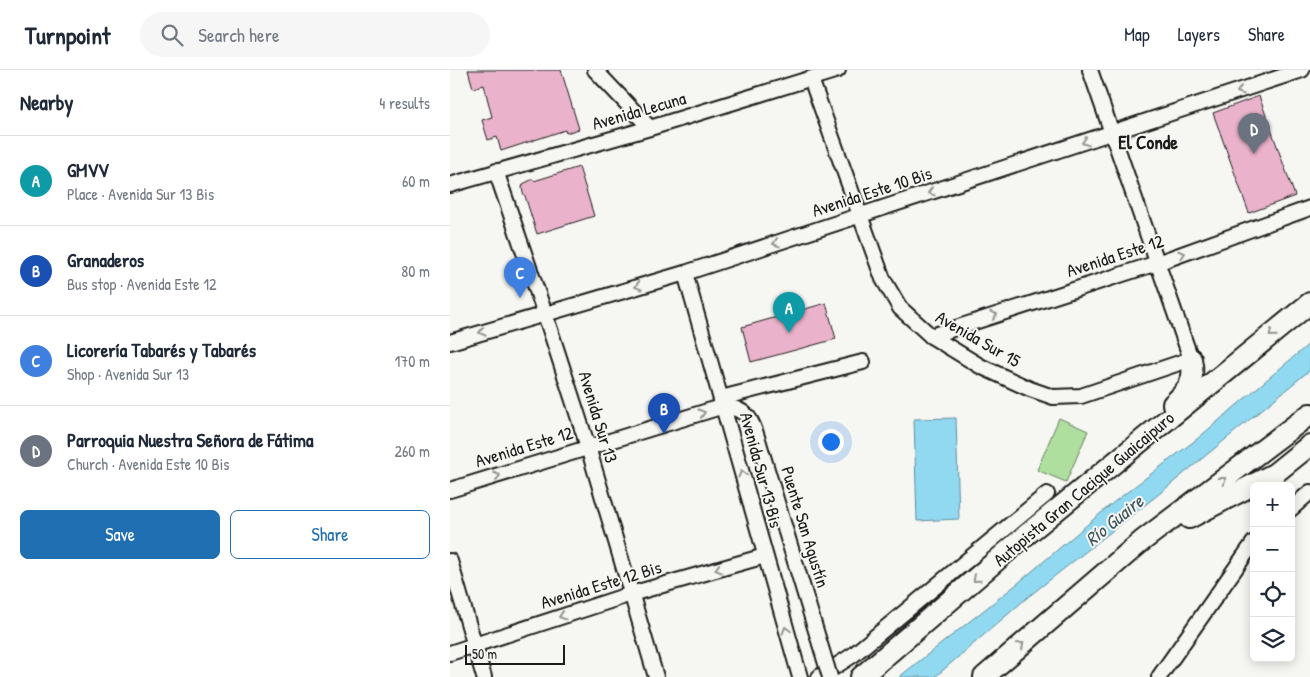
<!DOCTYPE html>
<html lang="en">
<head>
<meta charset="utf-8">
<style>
  body { margin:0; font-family:"Patrick Hand",sans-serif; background:#f6f6f7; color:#1f2937 }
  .controls { position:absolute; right:15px; bottom:15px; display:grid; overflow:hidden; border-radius:8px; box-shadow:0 2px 12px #0003 }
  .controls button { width:45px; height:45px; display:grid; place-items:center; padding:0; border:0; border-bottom:1px solid #e0e1e3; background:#fff; color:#1f2937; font:25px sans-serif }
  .scale { position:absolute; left:15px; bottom:12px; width:100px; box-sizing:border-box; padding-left:5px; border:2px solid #1c1c1c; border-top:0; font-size:14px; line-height:18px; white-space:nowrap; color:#1c1c1c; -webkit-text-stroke:4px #f6f6f2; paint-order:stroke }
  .you { position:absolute; left:380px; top:371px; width:18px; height:18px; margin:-12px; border:4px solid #fff; border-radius:50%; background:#1a73e8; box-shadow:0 0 0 8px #1a73e833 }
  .badge { display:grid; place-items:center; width:32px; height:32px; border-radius:50%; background:#1f6fb2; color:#fff; font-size:16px; font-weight:700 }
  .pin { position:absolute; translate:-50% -41px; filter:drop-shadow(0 1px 2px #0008) }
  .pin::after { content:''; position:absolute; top:26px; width:18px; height:15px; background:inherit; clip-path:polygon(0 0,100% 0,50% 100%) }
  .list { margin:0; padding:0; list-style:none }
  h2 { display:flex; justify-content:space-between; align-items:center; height:65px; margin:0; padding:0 20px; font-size:21px }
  h2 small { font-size:16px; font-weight:400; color:#747a83 }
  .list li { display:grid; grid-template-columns:32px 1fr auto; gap:15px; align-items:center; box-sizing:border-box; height:90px; padding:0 20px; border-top:1px solid #e0e1e3 }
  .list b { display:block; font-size:19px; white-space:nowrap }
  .list p { margin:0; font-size:16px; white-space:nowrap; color:#747a83 }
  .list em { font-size:16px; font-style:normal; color:#747a83 }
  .actions { display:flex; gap:10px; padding:15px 20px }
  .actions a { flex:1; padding:11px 0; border:1px solid #1f6fb2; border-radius:8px; text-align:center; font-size:18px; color:#1f6fb2 }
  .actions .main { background:#1f6fb2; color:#fff }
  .icon { flex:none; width:28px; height:28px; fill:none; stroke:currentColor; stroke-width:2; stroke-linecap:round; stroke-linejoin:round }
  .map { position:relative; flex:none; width:860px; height:607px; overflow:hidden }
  header { display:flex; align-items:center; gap:30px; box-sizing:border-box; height:70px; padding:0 25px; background:#fff; border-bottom:1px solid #e0e1e3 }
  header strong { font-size:24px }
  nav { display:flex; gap:28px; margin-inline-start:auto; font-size:18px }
  .search { width:350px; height:45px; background:#f6f6f7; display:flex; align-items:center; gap:12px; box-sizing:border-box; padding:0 18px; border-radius:28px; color:#747a83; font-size:19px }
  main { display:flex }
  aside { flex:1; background:#fff }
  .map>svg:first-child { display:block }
  .green { fill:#afdf9f; stroke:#667e5e }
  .water { fill:#90d9f1; stroke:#628d9c }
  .building { fill:#eab3cb; stroke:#1c1c1c }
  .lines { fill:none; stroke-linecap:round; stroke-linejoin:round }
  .minor-casing { stroke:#1c1c1c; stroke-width:18 }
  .highway-casing { stroke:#1c1c1c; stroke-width:24 }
  .minor { stroke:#f6f6f2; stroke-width:14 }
  .highway { stroke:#f6f6f2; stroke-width:20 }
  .minor-bridge-casing { stroke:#1c1c1c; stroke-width:18; stroke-linecap:butt }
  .minor-bridge { stroke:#f6f6f2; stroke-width:14 }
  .oneway { stroke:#949492 }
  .labels { text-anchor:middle; stroke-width:4; stroke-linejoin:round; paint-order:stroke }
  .street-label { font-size:18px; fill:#1c1c1c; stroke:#f6f6f2 }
  .neighbourhood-label { font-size:19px; font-weight:bold; fill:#1c1c1c; stroke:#f6f6f2 }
  .water-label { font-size:19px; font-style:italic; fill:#3f555c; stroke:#f6f6f2 }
</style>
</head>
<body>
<header>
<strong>Turnpoint</strong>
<div class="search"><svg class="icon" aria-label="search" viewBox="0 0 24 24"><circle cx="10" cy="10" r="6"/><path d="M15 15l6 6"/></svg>Search here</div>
<nav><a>Map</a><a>Layers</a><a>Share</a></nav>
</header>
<main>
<aside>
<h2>Nearby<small>4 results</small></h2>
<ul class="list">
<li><span class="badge" style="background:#0f9aa8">A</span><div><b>GMVV</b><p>Place · Avenida Sur 13 Bis</p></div><em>60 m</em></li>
<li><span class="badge" style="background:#1a4fb4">B</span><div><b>Granaderos</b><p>Bus stop · Avenida Este 12</p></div><em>80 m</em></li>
<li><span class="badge" style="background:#3f7fe0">C</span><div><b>Licorería Tabarés y Tabarés</b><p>Shop · Avenida Sur 13</p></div><em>170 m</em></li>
<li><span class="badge" style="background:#6b7280">D</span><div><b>Parroquia Nuestra Señora de Fátima</b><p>Church · Avenida Este 10 Bis</p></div><em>260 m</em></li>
</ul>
<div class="actions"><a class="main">Save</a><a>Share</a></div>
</aside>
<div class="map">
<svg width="860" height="607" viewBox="0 0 860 607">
  <rect width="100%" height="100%" fill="#f6f6f2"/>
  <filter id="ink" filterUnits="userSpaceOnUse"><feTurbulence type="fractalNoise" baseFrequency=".02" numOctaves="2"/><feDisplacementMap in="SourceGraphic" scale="10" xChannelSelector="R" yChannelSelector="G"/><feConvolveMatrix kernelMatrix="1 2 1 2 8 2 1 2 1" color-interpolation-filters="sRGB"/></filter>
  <g filter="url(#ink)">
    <!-- green -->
    <path class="green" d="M609 348 638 361 616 412 587 400Z"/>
    <!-- water -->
    <g class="water">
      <path d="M860 273V300L709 424 578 527 485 607H449L567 514 664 432 747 369Z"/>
      <path d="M506 348 509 449 467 451 464 349Z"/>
    </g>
    <!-- building -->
    <g class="building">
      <path d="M18 0H111L129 59 116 63 115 60 51 81 47 67 38 70 32 50 42 47 34 15 23 18Z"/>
      <path d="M809 26 845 126 799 143 763 43Z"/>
      <path d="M129 97 144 146 87 164 75 126 73 123 72 118 73 114 83 109 84 111Z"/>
      <path d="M376 233 386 269 301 292 292 257Z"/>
    </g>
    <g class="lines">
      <!-- minor casing -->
      <g class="minor-casing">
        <g id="minor">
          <path d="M145 0 200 58"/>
          <path d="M361 9 433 209 450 238 481 266 530 296 580 319 603 327 631 326 741 289 640 0"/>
          <path d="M46 101 95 244 138 377 206 607"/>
          <path d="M0 115 200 58 388 0"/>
          <path d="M235 203 350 607"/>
          <path d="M481 266 707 193 860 138"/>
          <path d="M0 272 235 203 852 0"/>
          <path d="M271 328 413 292"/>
          <path d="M0 420 274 336C299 339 302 351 309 373"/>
          <path d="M841 439 860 422"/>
          <path d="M0 491 34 607"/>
          <path d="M0 583 181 524 315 486"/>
          <path d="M369 607 403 585 597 424"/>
          <path d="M709 607 804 472"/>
        </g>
      </g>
      <!-- highway casing -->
      <g class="highway-casing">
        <g id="highway">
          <path d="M723 334C738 320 746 311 741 289"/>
          <path d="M739 448 824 404 860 375"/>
          <path d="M411 607 576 465 860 233"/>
          <path d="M534 607 692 471 860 344"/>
        </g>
      </g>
      <!-- minor -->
      <use href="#minor" class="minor"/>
      <!-- highway -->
      <use href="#highway" class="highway"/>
      <!-- minor-bridge casing -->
      <g class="minor-bridge-casing">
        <path id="minor-bridge" d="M309 373 380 607"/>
      </g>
      <!-- minor-bridge -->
      <use href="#minor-bridge" class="minor-bridge"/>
    </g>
    <!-- one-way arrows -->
    <defs><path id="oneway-chevron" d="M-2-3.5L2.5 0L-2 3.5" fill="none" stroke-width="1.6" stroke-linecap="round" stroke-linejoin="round" transform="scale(1.25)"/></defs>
    <g class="oneway">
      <use href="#oneway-chevron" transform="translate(790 21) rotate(162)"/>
      <use href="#oneway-chevron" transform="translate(635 72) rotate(162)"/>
      <use href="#oneway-chevron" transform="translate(481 122) rotate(162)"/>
      <use href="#oneway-chevron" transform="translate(326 173) rotate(162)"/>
      <use href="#oneway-chevron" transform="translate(732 184) rotate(-20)"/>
      <use href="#oneway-chevron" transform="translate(188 216) rotate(164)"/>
      <use href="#oneway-chevron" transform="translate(544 245) rotate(-18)"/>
      <use href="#oneway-chevron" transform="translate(32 262) rotate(164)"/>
      <use href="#oneway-chevron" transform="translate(822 264) rotate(141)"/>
      <use href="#oneway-chevron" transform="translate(252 343) rotate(-17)"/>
      <use href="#oneway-chevron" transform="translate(292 404) rotate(-105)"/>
      <use href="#oneway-chevron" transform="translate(47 406) rotate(-17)"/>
      <use href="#oneway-chevron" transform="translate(773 410) rotate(-37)"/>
      <use href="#oneway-chevron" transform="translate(268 499) rotate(164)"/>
      <use href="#oneway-chevron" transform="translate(526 509) rotate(139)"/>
      <use href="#oneway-chevron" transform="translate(112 546) rotate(162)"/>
      <use href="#oneway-chevron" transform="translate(336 560) rotate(-106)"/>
      <use href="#oneway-chevron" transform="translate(571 575) rotate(-40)"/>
    </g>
  </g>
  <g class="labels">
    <!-- street labels -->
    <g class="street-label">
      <text transform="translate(189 41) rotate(-16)" y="6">Avenida Lecuna</text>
      <text transform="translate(422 122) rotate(-18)" y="6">Avenida Este 10 Bis</text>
      <text transform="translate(665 186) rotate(-18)" y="6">Avenida Este 12</text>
      <text transform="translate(528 269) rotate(30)" y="6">Avenida Sur 15</text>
      <text transform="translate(148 347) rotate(73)" y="6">Avenida Sur 13</text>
      <text transform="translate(74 377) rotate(-17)" y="6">Avenida Este 12</text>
      <text transform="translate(311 400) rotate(75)" y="6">Avenida Sur 13 Bis</text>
      <text transform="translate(634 419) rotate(-40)" y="6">Autopista Gran Cacique Guaicaipuro</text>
      <text transform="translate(355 457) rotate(73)" y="6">Puente San Agustín</text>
      <text transform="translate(151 515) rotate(-17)" y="6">Avenida Este 12 Bis</text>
    </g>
    <!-- neighbourhood labels -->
    <g class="neighbourhood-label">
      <text x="698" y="79">El Conde</text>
    </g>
    <!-- water labels -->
    <g class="water-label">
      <text transform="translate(664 450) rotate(-39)" y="7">Río Guaire</text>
    </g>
  </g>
</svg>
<div class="controls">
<button>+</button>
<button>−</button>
<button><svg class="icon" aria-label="locate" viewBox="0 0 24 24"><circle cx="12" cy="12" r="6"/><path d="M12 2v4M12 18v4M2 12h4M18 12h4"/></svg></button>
<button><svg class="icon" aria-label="layers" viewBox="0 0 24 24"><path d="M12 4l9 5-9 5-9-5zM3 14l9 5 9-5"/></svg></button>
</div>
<div class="scale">50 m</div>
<div class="you"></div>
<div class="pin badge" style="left:339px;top:263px;background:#0f9aa8">A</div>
<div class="pin badge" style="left:214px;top:364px;background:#1a4fb4">B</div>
<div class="pin badge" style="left:70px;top:228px;background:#3f7fe0">C</div>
<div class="pin badge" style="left:804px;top:84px;background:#6b7280">D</div>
</div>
</main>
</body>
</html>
